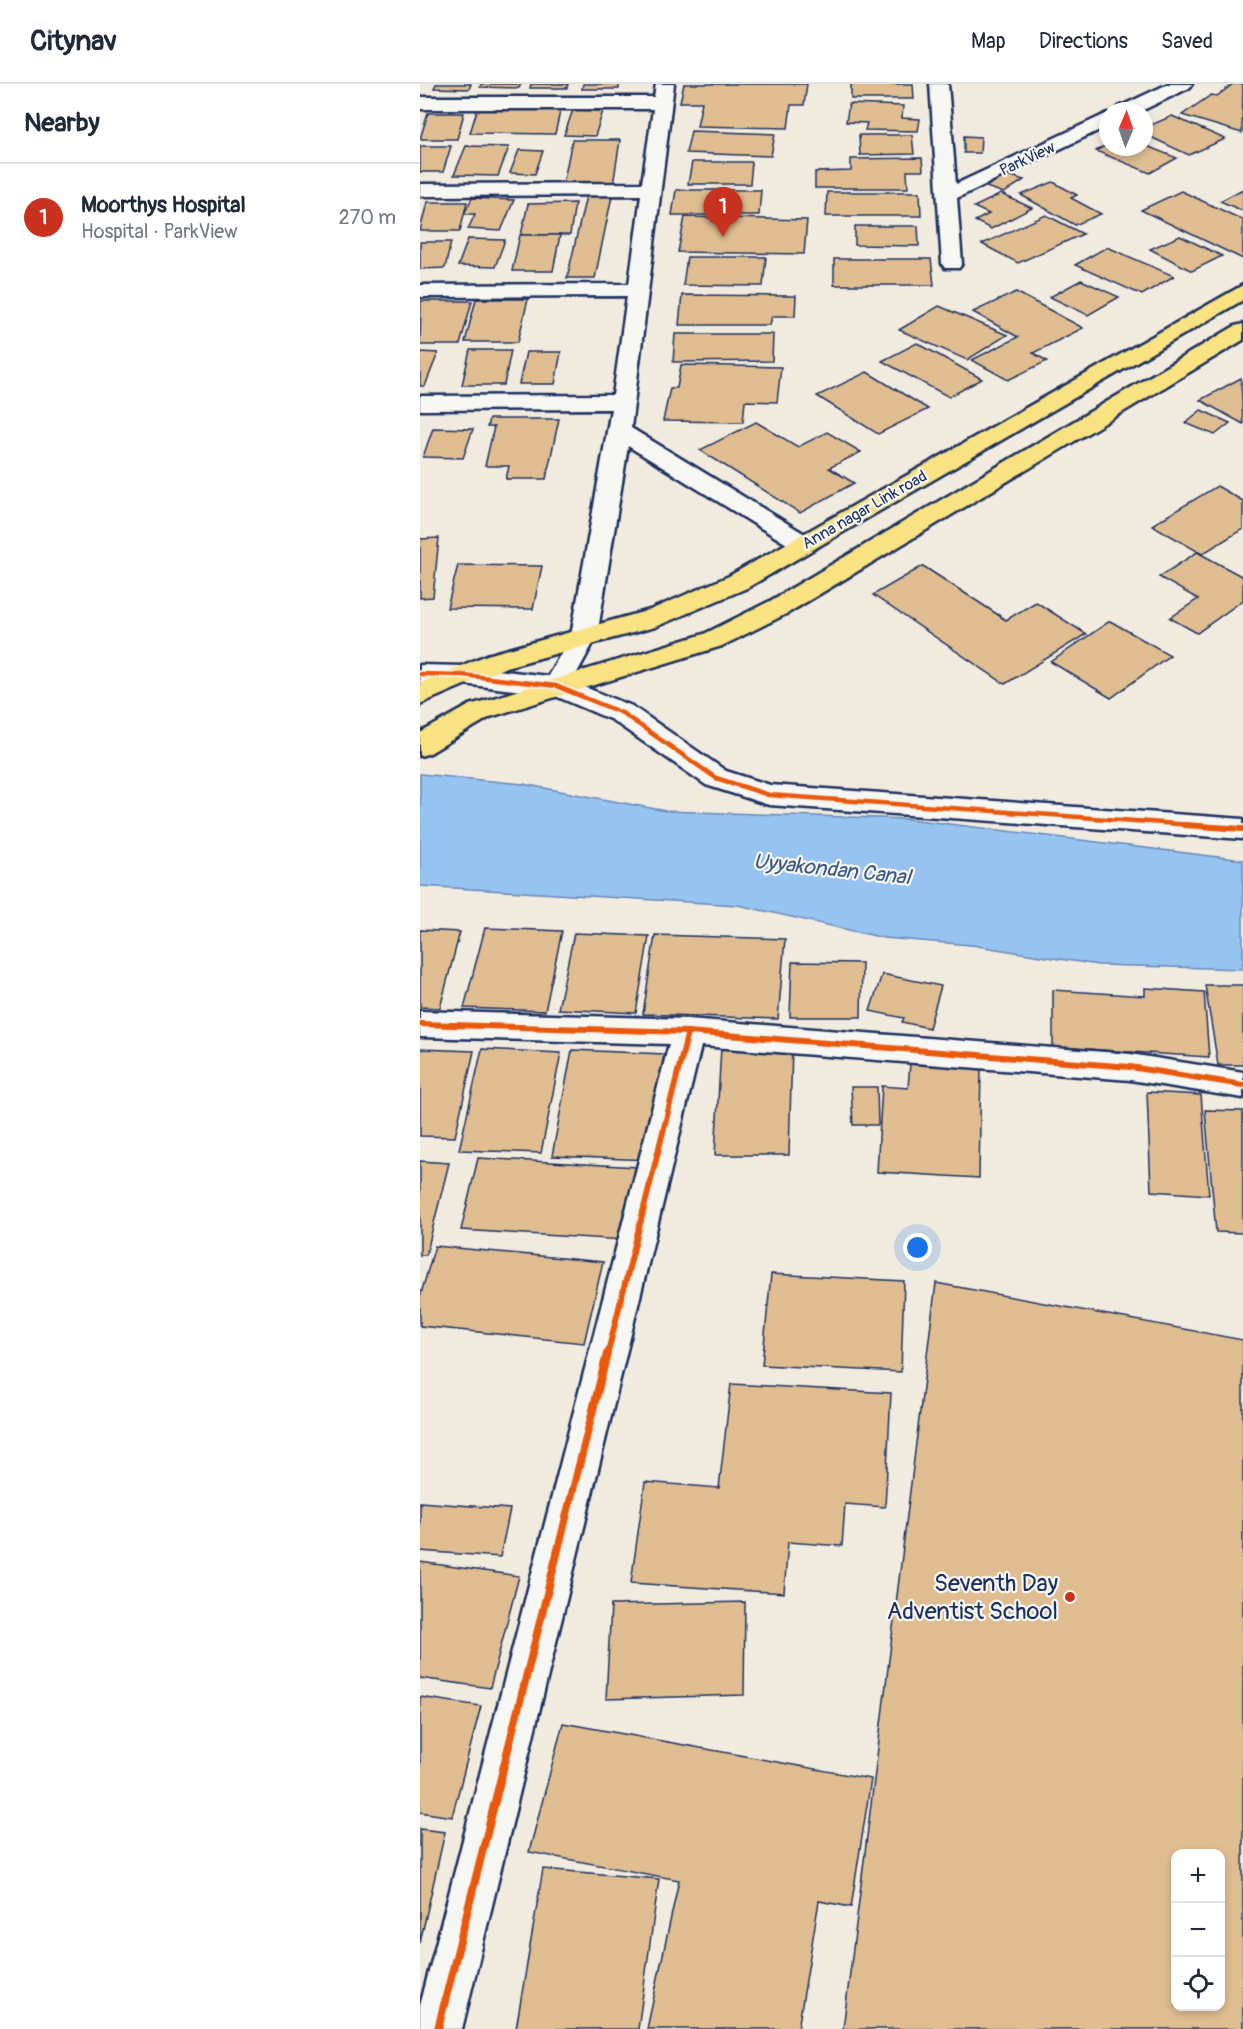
<!DOCTYPE html>
<html lang="en">
<head>
<meta charset="utf-8">
<style>
  body { margin:0; font-family:Pangolin,sans-serif; background:#f2f2f3; color:#1f2937 }
  .controls { position:absolute; right:18px; bottom:18px; display:grid; overflow:hidden; border-radius:12px; box-shadow:0 3px 9px #0003 }
  .controls button { width:54px; height:54px; display:grid; place-items:center; padding:0; border:0; border-bottom:2px solid #e0e1e3; background:#fff; color:#1f2937; font:30px sans-serif }
  .compass { position:absolute; left:679px; top:18px; width:54px; height:54px; border-radius:50%; background:#fff; box-shadow:0 3px 9px #0003; rotate:2deg }
  .you { position:absolute; left:498px; top:1164px; width:21px; height:21px; margin:-15px; border:4px solid #fff; border-radius:50%; background:#1a73e8; box-shadow:0 0 0 9px #1a73e833 }
  .badge { display:grid; place-items:center; width:39px; height:39px; border-radius:50%; background:#c8321e; color:#fff; font-size:20px; font-weight:700 }
  .pin { position:absolute; translate:-50% -50px; filter:drop-shadow(0 2px 3px #0008) }
  .pin::after { content:''; position:absolute; top:32px; width:21px; height:18px; background:inherit; clip-path:polygon(0 0,100% 0,50% 100%) }
  .list { margin:0; padding:0; list-style:none }
  h2 { display:flex; justify-content:space-between; align-items:center; height:78px; margin:0; padding:0 24px; font-size:26px }
  h2 small { font-size:20px; font-weight:400; color:#747a83 }
  .list li { display:grid; grid-template-columns:39px 1fr auto; gap:18px; align-items:center; box-sizing:border-box; height:108px; padding:0 24px; border-top:2px solid #e0e1e3 }
  .list b { display:block; font-size:22px; white-space:nowrap }
  .list p { margin:0; font-size:20px; white-space:nowrap; color:#747a83 }
  .list em { font-size:20px; font-style:normal; color:#747a83 }
  .icon { flex:none; width:33px; height:33px; fill:none; stroke:currentColor; stroke-width:2; stroke-linecap:round; stroke-linejoin:round }
  .map { position:relative; flex:none; width:823px; height:1945px; overflow:hidden }
  header { display:flex; align-items:center; gap:36px; box-sizing:border-box; height:84px; padding:0 30px; background:#fff; border-bottom:2px solid #e0e1e3 }
  header strong { font-size:28px }
  nav { display:flex; gap:33px; margin-inline-start:auto; font-size:21px }
  main { display:flex }
  aside { flex:1; background:#fff }
  .map>svg:first-child { display:block }
  .water { fill:#97c3f1; stroke:#6588b6; stroke-width:1.5 }
  .building { fill:#dfbd91; stroke:#1b2f5e; stroke-width:1.5; fill-rule:evenodd }
  .lines { fill:none; stroke-linecap:round; stroke-linejoin:round }
  .street-casing { stroke:#1b2f5e; stroke-width:5 }
  .secondary-casing { stroke:#1b2f5e; stroke-width:5 }
  .primary-casing { stroke:#1b2f5e; stroke-width:5 }
  .street { fill:#f6f6f2; fill-rule:evenodd }
  .secondary { fill:#f6f6f2; fill-rule:evenodd }
  .primary { fill:#f8e281; fill-rule:evenodd }
  .cycleway-far2-casing { stroke:#f6f6f2; stroke-width:8 }
  .cycleway-far1-casing { stroke:#f6f6f2; stroke-width:10 }
  .cycleway-casing { stroke:#f6f6f2; stroke-width:11 }
  .cycleway-far2 { stroke:#e8590c; stroke-width:4.5 }
  .cycleway-far1 { stroke:#e8590c; stroke-width:6 }
  .cycleway { stroke:#e8590c; stroke-width:8 }
  .poi-dot { fill:#c8321e; stroke:#f6f6f2; stroke-width:2 }
  .labels { text-anchor:middle; stroke-width:4.5; stroke-linejoin:round; paint-order:stroke }
  .far-street-label { font-size:16px; fill:#1b2f5e; stroke:#f6f6f2 }
  .water-label { font-size:21px; font-style:italic; fill:#3a5483; stroke:#f6f6f2 }
  .near-poi-label { font-size:24px; fill:#1b2f5e; stroke:#f6f6f2; text-anchor:end }
</style>
</head>
<body>
<header>
<strong>Citynav</strong>
<nav><a>Map</a><a>Directions</a><a>Saved</a></nav>
</header>
<main>
<aside>
<h2>Nearby<small></small></h2>
<ul class="list">
<li><span class="badge">1</span><div><b>Moorthys Hospital</b><p>Hospital · ParkView</p></div><em>270 m</em></li>
</ul>
</aside>
<div class="map">
<svg width="823" height="1945" viewBox="0 0 823 1945">
  <rect width="100%" height="100%" fill="#f1ebdf"/>
  <filter id="ink" filterUnits="userSpaceOnUse"><feTurbulence type="fractalNoise" baseFrequency=".0167" numOctaves="2"/><feDisplacementMap in="SourceGraphic" scale="12" xChannelSelector="R" yChannelSelector="G"/><feConvolveMatrix kernelMatrix="1 2 1 2 8 2 1 2 1" color-interpolation-filters="sRGB"/></filter>
  <g filter="url(#ink)">
    <!-- water -->
    <path class="water" d="M0 690 103 700 246 727 489 735 823 776V885L678 881 551 861 464 854 318 821 0 802Z"/>
    <!-- building -->
    <g class="building">
      <path d="M16 0H51L49 5 14 4Z"/>
      <path d="M61 0H101L99 4 60 3Z"/>
      <path d="M111 0H148L147 4H110Z"/>
      <path d="M163 0H199V5H162Z"/>
      <path d="M264 0H387L384 21H371L368 44 277 42 282 18H260Z"/>
      <path d="M431 0H493L494 15H431Z"/>
      <path d="M813 0H823L822 49 762 31 791 11 797 12Z"/>
      <path d="M429 20 483 22 482 34 500 35 498 47 445 46 447 39 426 38Z"/>
      <path d="M58 23H141L135 50 50 49Z"/>
      <path d="M153 26 183 27 175 52 144 51Z"/>
      <path d="M8 29H44L37 55H0Z"/>
      <path d="M752 32 805 55 769 71 724 50V44Z"/>
      <path d="M271 47 355 50 351 72 266 69Z"/>
      <path d="M439 51H492L494 70 440 71Z"/>
      <path d="M544 52 561 53 560 69H544Z"/>
      <path d="M152 56H200L193 101H143Z"/>
      <path d="M688 60V63L724 61 757 74 730 89 676 67Z"/>
      <path d="M0 62H31L23 88H0Z"/>
      <path d="M46 62 89 63 78 92 34 91Z"/>
      <path d="M99 66 123 67 115 90 90 89Z"/>
      <path d="M502 74 503 87H487L488 104H395V88L431 87V75Z"/>
      <path d="M272 78H332L330 100H268Z"/>
      <path d="M585 90 604 96 584 109 566 103Z"/>
      <path d="M633 98 657 111 651 114 681 130 655 141 601 111Z"/>
      <path d="M823 105V127L800 117Z"/>
      <path d="M256 106H341L339 131H252Z"/>
      <path d="M761 107 823 136V175L721 126Z"/>
      <path d="M407 108H500L501 132H406Z"/>
      <path d="M581 110 612 124 571 145 555 137 569 130 554 123Z"/>
      <path d="M166 112H192L175 194H147Z"/>
      <path d="M52 114 94 116 81 147 48 145 55 130H44Z"/>
      <path d="M7 118H47L40 147H0Z"/>
      <path d="M155 119 150 151H101L108 120Z"/>
      <path d="M626 131 663 150 598 179 562 160Z"/>
      <path d="M265 133 387 136 384 170 258 168Z"/>
      <path d="M435 142H498L499 162 435 161Z"/>
      <path d="M100 151H140L133 187H92Z"/>
      <path d="M760 152 802 172 772 187 730 165Z"/>
      <path d="M48 155 85 156 75 183 38 182Z"/>
      <path d="M0 158H31L25 184 0 185Z"/>
      <path d="M687 163 754 192 722 211 655 181Z"/>
      <path d="M267 173H346L343 202 263 201Z"/>
      <path d="M414 175H511L514 201H414Z"/>
      <path d="M661 196 699 213 668 231 630 213Z"/>
      <path d="M596 208 663 244 613 269 627 277 588 296 552 276 598 253 553 228Z"/>
      <path d="M262 211 376 212 375 232H352L350 241H259Z"/>
      <path d="M56 215H108L98 258H45Z"/>
      <path d="M1 217H52L40 261H0Z"/>
      <path d="M519 222 587 251 547 276 479 246Z"/>
      <path d="M255 250H353L352 277 253 278Z"/>
      <path d="M497 259 562 295 529 313 462 277Z"/>
      <path d="M50 266H91L84 301H42Z"/>
      <path d="M0 268 18 269 5 302H0Z"/>
      <path d="M106 268H141L135 300H99Z"/>
      <path d="M261 281 361 283 357 318 325 317 323 338 243 337 250 304H257Z"/>
      <path d="M447 288 508 325 458 350 397 312Z"/>
      <path d="M821 294 823 340 780 316Z"/>
      <path d="M781 326 810 339 795 351 765 339Z"/>
      <path d="M69 335H139L126 395H86L89 382H65L74 343H67Z"/>
      <path d="M336 338 378 363 407 348 441 368 409 384 434 399 380 429 280 366Z"/>
      <path d="M13 344 53 345 43 374 3 373Z"/>
      <path d="M797 402 823 417V445L782 470 732 441Z"/>
      <path d="M19 454 13 513 0 514V455Z"/>
      <path d="M777 468 823 493V516L777 549 750 534 778 515 739 493Z"/>
      <path d="M38 481 122 482 113 525 27 524Z"/>
      <path d="M503 482 586 536 616 518 666 550 585 600 453 511Z"/>
      <path d="M690 537 750 571 691 614 631 578Z"/>
      <path d="M65 844 142 847 125 927 44 924Z"/>
      <path d="M0 846 40 848 20 924 0 923Z"/>
      <path d="M154 849 229 852 216 929 138 925Z"/>
      <path d="M235 851 365 855 358 935 223 930Z"/>
      <path d="M372 878 442 879 441 933H370Z"/>
      <path d="M462 890 521 902 509 944 482 938 484 934 450 927Z"/>
      <path d="M785 901H823V981H798Z"/>
      <path d="M725 904 784 908 789 973 633 963V906L725 912Z"/>
      <path d="M301 963H372L369 1071H295Z"/>
      <path d="M0 965 54 967 35 1053 0 1052Z"/>
      <path d="M62 965 141 969 121 1069 39 1066Z"/>
      <path d="M152 966 244 970 229 1076 132 1072Z"/>
      <path d="M490 979 561 983 559 1094 457 1088 462 1002 488 1004Z"/>
      <path d="M431 1003H457L458 1041H433Z"/>
      <path d="M727 1008 781 1011 789 1111 731 1107Z"/>
      <path d="M785 1026 823 1027V1149L796 1148Z"/>
      <path d="M58 1074 218 1083 205 1156 41 1146Z"/>
      <path d="M0 1077 29 1079 6 1171H0Z"/>
      <path d="M15 1162 183 1178 164 1259 0 1242V1213Z"/>
      <path d="M351 1190 484 1197 481 1288 342 1281Z"/>
      <path d="M516 1199 823 1256V1945H423ZM756 1770H800V1922H756Z"/>
      <path d="M311 1300 471 1309 465 1423 425 1420 422 1462 368 1458 364 1509 211 1499 225 1398 299 1404Z"/>
      <path d="M0 1418 90 1425 80 1473 0 1467Z"/>
      <path d="M0 1478 99 1492 70 1604 0 1594Z"/>
      <path d="M325 1518 324 1611 186 1615 191 1521Z"/>
      <path d="M0 1613 61 1622 32 1733 0 1728Z"/>
      <path d="M143 1639 451 1695 431 1823 399 1817 378 1945H227L259 1796 109 1768Z"/>
      <path d="M0 1745 25 1748 0 1859Z"/>
      <path d="M123 1785 239 1795 218 1945H96Z"/>
    </g>
    <g class="lines">
      <!-- street casing -->
      <g class="street-casing">
        <g id="street">
          <path d="M236 0H254L211 344 393 455 397 460 393 465 384 468 375 465 208 362 177 552 152 598 212 622 306 687 350 701 823 735V755L349 721 286 701 192 636 126 608 122 602 151 552 191 325 0 326V312L193 311 207 212 0 213V201L209 200 221 111 0 112V100L222 99 233 25H0V13H234Z"/>
          <path d="M510 0H528L536 100 688 29V42L537 114 542 180 539 184H525L522 180Z"/>
          <path d="M748 0H772L769 4 721 27H697L699 23Z"/>
          <path d="M0 927 268 935 710 970 823 988V1014L710 996 281 962 42 1945H0V1922L249 960 0 953Z"/>
        </g>
      </g>
      <!-- secondary casing -->
      <g class="secondary-casing">
        <path id="secondary" d="M0 581 43 582 136 593 146 596 150 602 146 608 136 611 43 600 0 599Z"/>
      </g>
      <!-- primary casing -->
      <g class="primary-casing">
        <g id="primary">
          <path d="M823 201V216L327 504 235 543 86 583 0 620V599L67 571 230 526 309 492Z"/>
          <path d="M823 240V256L368 529 302 562 70 633 10 669 0 672V649L50 621 284 550 350 517 815 242Z"/>
        </g>
      </g>
      <!-- street -->
      <use href="#street" class="street"/>
      <!-- secondary -->
      <use href="#secondary" class="secondary"/>
      <!-- primary -->
      <use href="#primary" class="primary"/>
      <!-- cycleway-far2 casing -->
      <g class="cycleway-far2-casing">
        <path id="cycleway-far2" d="M0 590 43 591 136 602 202 629 296 694 349 711 785 742"/>
      </g>
      <!-- cycleway-far1 casing -->
      <g class="cycleway-far1-casing">
        <g id="cycleway-far1">
          <path d="M764 741 823 745"/>
          <path d="M0 940 268 948 710 983 823 1001"/>
          <path d="M187 1272 268 948"/>
        </g>
      </g>
      <!-- cycleway casing -->
      <g class="cycleway-casing">
        <path id="cycleway" d="M18 1945 187 1270"/>
      </g>
      <!-- cycleway-far2 -->
      <use href="#cycleway-far2" class="cycleway-far2"/>
      <!-- cycleway-far1 -->
      <use href="#cycleway-far1" class="cycleway-far1"/>
      <!-- cycleway -->
      <use href="#cycleway" class="cycleway"/>
    </g>
  </g>
  <!-- markers -->
  <circle class="poi-dot" cx="650" cy="1513" r="6"/>
  <g class="labels">
    <!-- far-street labels -->
    <g class="far-street-label">
      <text transform="translate(607 74) rotate(-25)" y="6">ParkView</text>
      <text transform="translate(444 425) rotate(-30)" y="6">Anna nagar Link road</text>
    </g>
    <!-- water labels -->
    <g class="water-label">
      <text transform="translate(412 785) rotate(6)" y="7">Uyyakondan Canal</text>
    </g>
    <!-- near-poi labels -->
    <g class="near-poi-label">
      <text x="638" y="1507">Seventh Day<tspan x="638" dy="28">Adventist School</tspan></text>
    </g>
  </g>
</svg>
<div class="controls">
<button>+</button>
<button>−</button>
<button><svg class="icon" aria-label="locate" viewBox="0 0 24 24"><circle cx="12" cy="12" r="6"/><path d="M12 2v4M12 18v4M2 12h4M18 12h4"/></svg></button>
</div>
<svg class="compass" viewBox="-18 -18 36 36"><path d="M0-13l5 13h-10z" fill="#e53935"/><path d="M0 13l5-13h-10z" fill="#747a83"/></svg>
<div class="you"></div>
<div class="pin badge" style="left:303px;top:153px">1</div>
</div>
</main>
</body>
</html>
